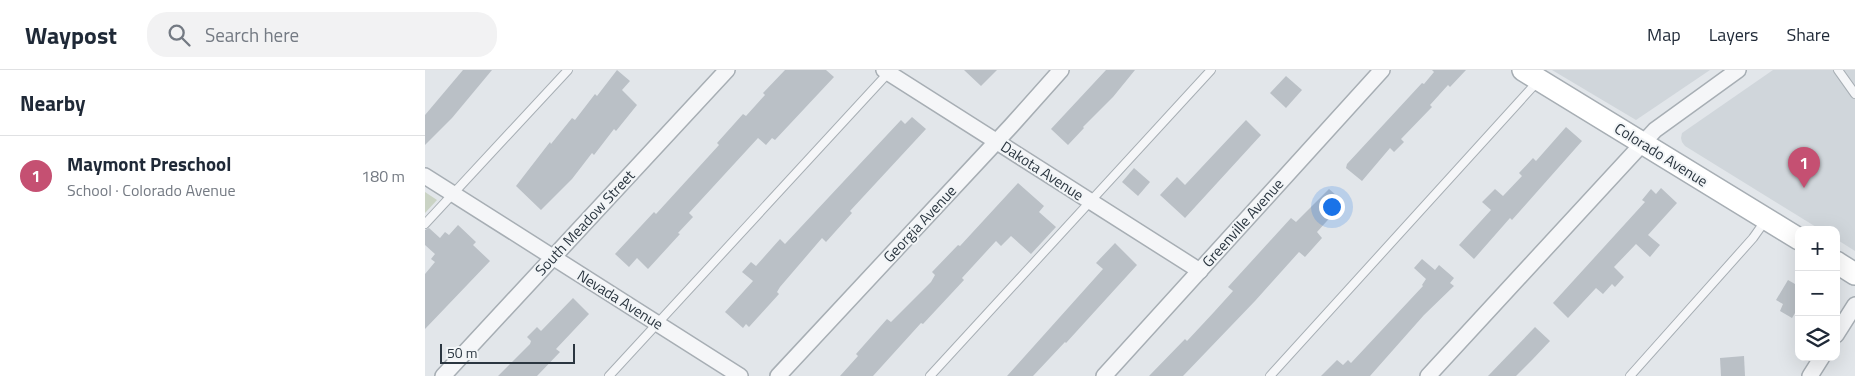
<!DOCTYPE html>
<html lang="en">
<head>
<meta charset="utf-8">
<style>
  body { margin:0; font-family:"Titillium Web",sans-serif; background:#f2f2f3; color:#1f2937 }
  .controls { position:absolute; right:15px; bottom:15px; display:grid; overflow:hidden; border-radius:10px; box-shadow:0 5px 20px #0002 }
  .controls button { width:45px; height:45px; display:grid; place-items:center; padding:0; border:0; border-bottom:1px solid #e0e1e3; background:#fff; color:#1f2937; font:25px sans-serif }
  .scale { position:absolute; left:15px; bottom:12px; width:135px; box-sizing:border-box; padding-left:5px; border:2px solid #2b3640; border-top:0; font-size:14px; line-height:18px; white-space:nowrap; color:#2b3640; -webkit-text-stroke:4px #f2f5f7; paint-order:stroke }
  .you { position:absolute; left:906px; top:136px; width:18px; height:18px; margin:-12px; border:4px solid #fff; border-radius:50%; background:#1a73e8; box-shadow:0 0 0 8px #1a73e833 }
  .badge { display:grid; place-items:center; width:32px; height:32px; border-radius:50%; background:#c55072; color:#fff; font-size:16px; font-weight:700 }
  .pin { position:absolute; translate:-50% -41px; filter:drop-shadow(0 1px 2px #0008) }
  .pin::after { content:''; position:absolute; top:26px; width:18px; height:15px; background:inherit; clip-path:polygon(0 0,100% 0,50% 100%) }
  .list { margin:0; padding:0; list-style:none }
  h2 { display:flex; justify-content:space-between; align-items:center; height:65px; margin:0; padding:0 20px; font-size:21px }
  h2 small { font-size:16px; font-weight:400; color:#747a83 }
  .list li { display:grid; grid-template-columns:32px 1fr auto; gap:15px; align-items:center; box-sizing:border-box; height:80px; padding:0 20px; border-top:1px solid #e0e1e3 }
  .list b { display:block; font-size:19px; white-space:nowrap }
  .list p { margin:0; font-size:16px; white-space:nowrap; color:#747a83 }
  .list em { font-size:16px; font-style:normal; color:#747a83 }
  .icon { flex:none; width:28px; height:28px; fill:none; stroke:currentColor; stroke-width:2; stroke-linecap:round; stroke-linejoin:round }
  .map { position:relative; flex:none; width:1430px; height:306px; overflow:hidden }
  header { display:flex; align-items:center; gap:30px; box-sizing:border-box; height:70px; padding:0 25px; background:#fff; border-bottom:1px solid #e0e1e3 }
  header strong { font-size:24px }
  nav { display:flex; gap:28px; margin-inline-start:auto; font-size:18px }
  .search { width:350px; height:45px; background:#f2f2f3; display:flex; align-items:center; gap:12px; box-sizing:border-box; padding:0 18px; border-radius:20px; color:#747a83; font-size:19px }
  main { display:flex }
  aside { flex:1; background:#fff }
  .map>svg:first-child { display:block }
  .built { fill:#d0d6db }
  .green { fill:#cad3c4 }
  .building { fill:#bac0c6 }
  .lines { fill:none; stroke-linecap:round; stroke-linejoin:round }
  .lane-casing { stroke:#a7aeb4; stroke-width:10 }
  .street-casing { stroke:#a7aeb4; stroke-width:18 }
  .secondary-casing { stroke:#a7aeb4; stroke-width:24 }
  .lane { stroke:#f5f6f8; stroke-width:8 }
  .street { stroke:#f5f6f8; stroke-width:15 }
  .secondary { stroke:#fff; stroke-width:21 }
  .labels { text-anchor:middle; stroke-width:4; stroke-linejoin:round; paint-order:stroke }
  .street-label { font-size:15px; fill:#2b3640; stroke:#f2f5f7 }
</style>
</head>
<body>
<header>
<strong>Waypost</strong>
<div class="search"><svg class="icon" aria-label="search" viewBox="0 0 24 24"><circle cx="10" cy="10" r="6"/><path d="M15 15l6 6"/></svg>Search here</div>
<nav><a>Map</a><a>Layers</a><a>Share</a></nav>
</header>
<main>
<aside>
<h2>Nearby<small></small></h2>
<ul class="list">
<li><span class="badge">1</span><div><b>Maymont Preschool</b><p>School · Colorado Avenue</p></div><em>180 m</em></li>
</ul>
</aside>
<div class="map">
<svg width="1430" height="306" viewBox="0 0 1430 306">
  <rect width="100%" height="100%" fill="#e2e6ea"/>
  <!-- built -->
  <g class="built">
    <path d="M1127 0H1285L1211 50Z"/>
    <path d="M1348 0H1430V181L1411 169V160H1396L1260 76 1257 72 1256 68 1257 63Z"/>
  </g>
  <!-- green -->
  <path class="green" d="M0 122 12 130 0 143Z"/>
  <!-- building -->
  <g class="building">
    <path d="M38 0H67L27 48 0 75V45Z"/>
    <path d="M192 0 205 11 197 20 212 35 191 61 189 59 169 85 167 83 147 109 116 140 91 116 125 72 126 74 147 48 150 50 170 24 172 26Z"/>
    <path d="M360 0H401L409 7 350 70 347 68 341 75 333 68 264 143 268 147 253 163 255 164 223 199 212 188 204 197 190 184 229 142 231 144 294 75 292 73 318 44 321 46 340 25 338 23Z"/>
    <path d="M539 0H572L556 16Z"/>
    <path d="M681 0H710L688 27 658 57 659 58 643 75 626 59Z"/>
    <path d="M1007 0H1041L1025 17 1023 15 1005 35 1007 37 976 69 979 72 969 82 965 78 937 111 921 98 922 94 997 13 999 14 1009 2Z"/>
    <path d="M861 6 877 20 861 38 845 23Z"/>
    <path d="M487 47 501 59 425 141 427 143 401 172 397 168 355 217 352 222 354 224 324 257 321 254 318 258 300 242 328 211 317 202 326 192 331 196 355 169 360 174 476 50 480 54Z"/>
    <path d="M821 50 836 65 760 148 759 147 735 125 752 107 760 115Z"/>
    <path d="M1141 57 1157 71 1087 150 1085 148 1049 189 1034 175 1066 140 1057 132 1070 119 1078 126 1097 106 1094 103 1108 88 1111 91Z"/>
    <path d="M709 98 725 112 713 126 697 112Z"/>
    <path d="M593 113 619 136 614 142 631 157 606 184 586 166 576 176 571 171 537 208 539 210 498 254 496 253 448 306H415L433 286 431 284 462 249 466 252 506 212 510 205 507 202 533 175 535 176Z"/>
    <path d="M1236 118 1252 133 1223 165 1235 175 1225 187 1211 174 1189 197 1199 207 1190 217 1187 214 1178 224 1171 218 1143 248 1128 233 1220 132 1217 130 1226 119 1231 124Z"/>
    <path d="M904 119 919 132 892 162 897 168 880 187 874 182 830 231 758 306H724L760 269 762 271 789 242 808 221 803 217 866 148 871 152Z"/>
    <path d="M33 155 51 172 48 175 65 191 0 259V204L10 192 6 189 10 184 0 175V160L4 158 15 168 20 162 24 165Z"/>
    <path d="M690 173 712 195 641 273 640 272 608 306H582L678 199 671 193Z"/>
    <path d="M997 189 1010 200 1014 195 1029 208 1025 213 1029 216 999 245 945 306H896L912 290 918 295 923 290 926 293 998 216 997 215 1001 209 989 198Z"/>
    <path d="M1374 207V245L1370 243 1367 248 1355 241 1358 234 1351 230 1363 210 1370 214Z"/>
    <path d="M148 228 164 244 131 279 135 282 112 306H73L105 274 106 271 102 267 112 257 116 261Z"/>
    <path d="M1110 257 1125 271 1107 290 1091 306H1063Z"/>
    <path d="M1319 286 1320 306H1296L1295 288Z"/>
  </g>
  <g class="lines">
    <!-- lane casing -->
    <g class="lane-casing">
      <g id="lane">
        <path d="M1413 0 1430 24"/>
        <path d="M0 154 143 0"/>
        <path d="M184 306 465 1"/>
        <path d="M505 306 786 0"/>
        <path d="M845 306 1113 11"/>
        <path d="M1205 306 1328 168 1340 151"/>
      </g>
    </g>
    <!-- street casing -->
    <g class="street-casing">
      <g id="street">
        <path d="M459 0 775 201"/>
        <path d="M0 106 315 306"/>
        <path d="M1411 265 1430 235"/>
        <path d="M18 306 302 0"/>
        <path d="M353 306 586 56 636 0"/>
        <path d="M679 306 957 0"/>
        <path d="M1003 306 1230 60 1313 0"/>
        <path d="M1385 306 1397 287"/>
      </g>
    </g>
    <!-- secondary casing -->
    <g class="secondary-casing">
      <g id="secondary">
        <path d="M1098 0 1374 169"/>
        <path d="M1411 192 1430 204"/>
      </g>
    </g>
    <!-- lane -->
    <use href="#lane" class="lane"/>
    <!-- street -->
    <use href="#street" class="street"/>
    <!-- secondary -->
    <use href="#secondary" class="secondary"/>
  </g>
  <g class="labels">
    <!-- street labels -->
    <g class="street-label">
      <text transform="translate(1236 85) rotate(32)" y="5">Colorado Avenue</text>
      <text transform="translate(617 101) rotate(33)" y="5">Dakota Avenue</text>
      <text transform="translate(160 153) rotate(-47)" y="5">South Meadow Street</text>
      <text transform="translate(818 153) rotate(-48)" y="5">Greenville Avenue</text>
      <text transform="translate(495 154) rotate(-47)" y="5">Georgia Avenue</text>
      <text transform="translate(195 230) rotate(32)" y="5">Nevada Avenue</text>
    </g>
  </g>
</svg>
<div class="controls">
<button>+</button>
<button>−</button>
<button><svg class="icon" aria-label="layers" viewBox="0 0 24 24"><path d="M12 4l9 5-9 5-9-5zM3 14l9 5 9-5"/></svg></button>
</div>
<div class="scale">50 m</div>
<div class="you"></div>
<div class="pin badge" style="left:1379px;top:118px">1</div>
</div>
</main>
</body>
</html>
